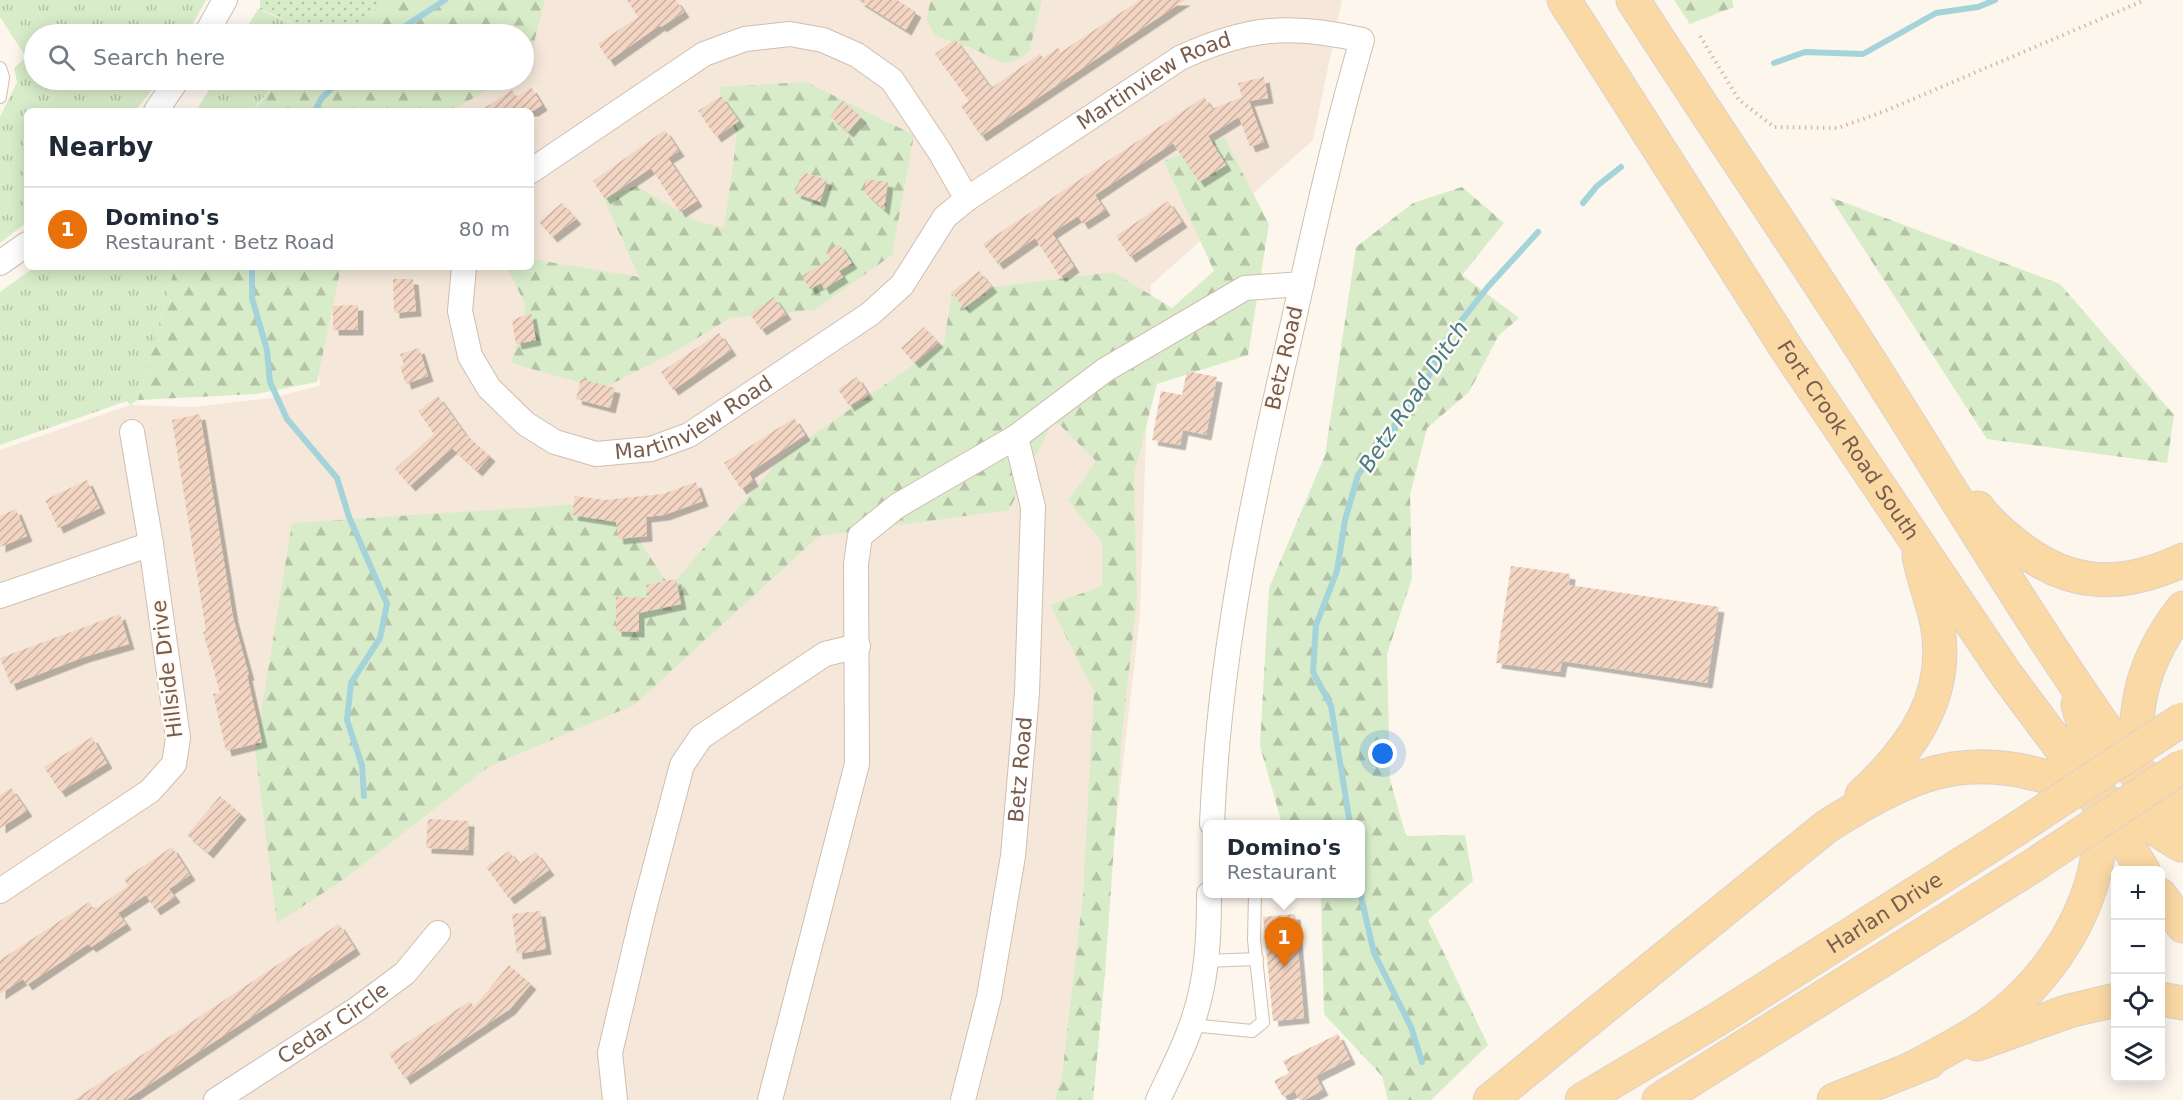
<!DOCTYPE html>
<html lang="en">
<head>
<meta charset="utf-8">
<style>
  body { margin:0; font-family:"DejaVu Sans",sans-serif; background:#f2f2f3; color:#1f2937 }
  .controls { position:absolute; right:18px; bottom:18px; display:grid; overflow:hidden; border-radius:9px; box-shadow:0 3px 15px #0003 }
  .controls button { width:54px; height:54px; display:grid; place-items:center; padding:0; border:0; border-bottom:2px solid #e0e1e3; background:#fff; color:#1f2937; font:30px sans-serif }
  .you { position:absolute; left:1383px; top:754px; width:21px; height:21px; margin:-15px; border:4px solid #fff; border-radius:50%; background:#1a73e8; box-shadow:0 0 0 9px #1a73e833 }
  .badge { display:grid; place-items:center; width:39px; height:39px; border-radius:50%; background:#e76f51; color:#fff; font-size:20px; font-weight:700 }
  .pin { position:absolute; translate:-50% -50px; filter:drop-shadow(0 2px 3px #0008) }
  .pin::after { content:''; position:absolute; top:32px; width:21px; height:18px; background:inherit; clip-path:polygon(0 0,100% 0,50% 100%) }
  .popup { position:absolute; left:1203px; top:820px; width:162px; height:78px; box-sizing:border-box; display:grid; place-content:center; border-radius:9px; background:#fff; filter:drop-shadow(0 2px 4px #0005); font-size:20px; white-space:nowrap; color:#747a83 }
  .popup b { font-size:22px; color:#1f2937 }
  .popup::after { content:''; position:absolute; left:50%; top:100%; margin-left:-12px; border:12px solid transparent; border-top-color:#fff }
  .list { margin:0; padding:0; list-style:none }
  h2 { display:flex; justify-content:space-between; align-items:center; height:78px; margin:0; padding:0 24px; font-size:26px }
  h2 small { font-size:20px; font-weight:400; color:#747a83 }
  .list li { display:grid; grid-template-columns:39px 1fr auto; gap:18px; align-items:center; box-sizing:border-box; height:84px; padding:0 24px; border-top:2px solid #e0e1e3 }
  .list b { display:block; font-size:22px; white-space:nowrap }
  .list p { margin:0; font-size:20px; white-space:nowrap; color:#747a83 }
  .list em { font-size:20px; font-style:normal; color:#747a83 }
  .icon { flex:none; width:33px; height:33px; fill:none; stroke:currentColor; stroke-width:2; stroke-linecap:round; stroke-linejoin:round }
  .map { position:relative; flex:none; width:2183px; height:1100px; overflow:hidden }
  .search { position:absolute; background:#fff; box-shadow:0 3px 15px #0003; left:24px; top:24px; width:510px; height:66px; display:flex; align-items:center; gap:15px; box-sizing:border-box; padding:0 21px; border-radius:33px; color:#747a83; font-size:22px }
  .panel { position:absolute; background:#fff; box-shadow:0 3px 15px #0003; left:24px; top:108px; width:510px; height:162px; border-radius:9px }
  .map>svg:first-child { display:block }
  .residential { fill:#f5e8da }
  .grass { fill:url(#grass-tufts) }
  .forest { fill:url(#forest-firs) }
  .park { fill:url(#park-dots) }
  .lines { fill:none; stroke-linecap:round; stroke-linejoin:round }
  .stream { stroke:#a5d3da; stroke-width:6 }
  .building { fill:url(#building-hatch); filter:url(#shadow) }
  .lane-casing { stroke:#d1beb0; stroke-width:14 }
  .street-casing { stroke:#d1beb0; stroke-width:26 }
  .primary-casing { stroke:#dad1cd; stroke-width:35 }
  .path { stroke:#d9b8a5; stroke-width:4; stroke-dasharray:1.5 4.5; stroke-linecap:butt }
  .lane { stroke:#fff; stroke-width:12 }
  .street { stroke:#fff; stroke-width:24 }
  .primary { stroke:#fbd9a5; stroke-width:33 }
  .primary-bridge-casing { stroke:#dad1cd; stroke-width:35; stroke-linecap:butt }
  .primary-bridge { stroke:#fbd9a5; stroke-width:33 }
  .labels { text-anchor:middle; stroke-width:5; stroke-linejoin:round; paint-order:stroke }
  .street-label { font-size:21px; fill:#7a5c4d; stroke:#fffaf3 }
  .water-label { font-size:22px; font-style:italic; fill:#437c86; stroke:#fffaf3 }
</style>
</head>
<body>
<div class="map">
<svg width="2183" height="1100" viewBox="0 0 2183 1100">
  <defs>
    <pattern id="grass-tufts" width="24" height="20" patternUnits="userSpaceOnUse" patternTransform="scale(1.5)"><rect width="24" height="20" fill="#d8ecc9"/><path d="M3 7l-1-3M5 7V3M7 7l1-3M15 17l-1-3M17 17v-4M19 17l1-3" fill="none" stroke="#b4c2a5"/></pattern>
    <pattern id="forest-firs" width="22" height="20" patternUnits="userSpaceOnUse" patternTransform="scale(1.5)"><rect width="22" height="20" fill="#d8ecc9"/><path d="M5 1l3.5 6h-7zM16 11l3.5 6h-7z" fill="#b4c2a5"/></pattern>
    <pattern id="park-dots" width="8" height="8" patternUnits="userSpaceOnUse" patternTransform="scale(1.5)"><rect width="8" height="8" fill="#d8ecc9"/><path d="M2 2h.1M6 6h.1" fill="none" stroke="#b4c2a5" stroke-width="1.8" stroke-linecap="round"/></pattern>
    <pattern id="building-hatch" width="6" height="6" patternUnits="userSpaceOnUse" patternTransform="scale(1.5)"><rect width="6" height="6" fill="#f3d5c3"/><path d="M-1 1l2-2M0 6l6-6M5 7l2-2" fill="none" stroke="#cab0a1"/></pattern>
    <filter id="shadow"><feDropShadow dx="5.5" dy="5.5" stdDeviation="0" flood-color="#0004"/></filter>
  </defs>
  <rect width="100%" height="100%" fill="#fdf6ec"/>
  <!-- residential -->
  <path class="residential" d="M502 0H1342L1313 140 1151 285 1140 615 1086 1086 1082 1100H0V450L130 405 193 407 272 398 321 385 302 324V267H531V111H365L392 80H524V34Z"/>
  <!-- grass -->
  <g class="grass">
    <path d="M0 0H206L187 34H34V80H160L135 111H27V222L0 243V117L17 82 14 68 26 57 0 17Z"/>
    <path d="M258 9 315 33 243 34Z"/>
    <path d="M215 80H278L252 111H196Z"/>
    <path d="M35 267H175L138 400 130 405 127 401 0 445V292Z"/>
  </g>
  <!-- forest -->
  <g class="forest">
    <path d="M344 0H545L528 65 524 68V34H316Z"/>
    <path d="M931 0H1042L1029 52C1001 72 1000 60 974 49 961 44 947 41 934 34L926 19Z"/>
    <path d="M1674 0H1732L1734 7 1690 24Z"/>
    <path d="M279 80H504L451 111H253Z"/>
    <path d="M806 82 914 135 892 255 815 310 730 318 676 351 602 389 511 363 524 321 525 304 507 267H531V259L639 277 603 197 637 186 693 220 724 228 737 135 718 87Z"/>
    <path d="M1224 137 1269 224 1248 355 1157 384 1134 474 1137 600 1122 731 1105 974 1093 1100H1055L1062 1076 1083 895 1094 692 1050 605 1102 586V542L1068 501 1096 461 1054 419 1009 510 819 536 634 705 488 767 343 880 277 923 255 750 292 523 598 503 637 537 670 587 782 457 944 343 952 292 1113 272 1172 308 1214 271 1164 161Z"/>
    <path d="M1462 187 1504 223 1462 275 1519 318 1499 335 1469 392 1427 428 1410 495 1412 578 1387 654 1390 780 1406 836 1465 835 1473 881 1428 920 1488 1045 1431 1100H1388L1382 1076 1324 1014 1321 894H1360V824H1282L1260 746 1269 588 1325 455 1356 247 1413 203Z"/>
    <path d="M1830 197 2060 284 2174 415 2167 463 1987 439Z"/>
    <path d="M175 267H341L317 382 256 394 138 400Z"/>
  </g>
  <!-- park -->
  <path class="park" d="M260 0H385L349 34H318L260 9Z"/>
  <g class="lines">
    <!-- stream -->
    <g class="stream">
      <path d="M393 34 445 0"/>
      <path d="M1774 63 1805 52 1863 54 1936 13 1978 7 1995 0"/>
      <path d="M315 111 321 99 340 80"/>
      <path d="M1583 203 1597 186 1621 167"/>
      <path d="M252 267V298L267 350 270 382 287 419 337 478 349 517 387 604 380 638 351 683 347 720 362 765 364 796"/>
      <path d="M1350 824 1331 706 1313 672 1316 625 1337 571 1345 520 1358 475 1423 389 1443 344 1487 288 1538 232"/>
      <path d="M1360 892 1374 953 1411 1027 1422 1062"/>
    </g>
  </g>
  <!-- building -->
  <g class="building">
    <path d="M627 0H676L684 12 661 27 660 25 609 61 598 44 638 17Z"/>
    <path d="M858 0H897L916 12 906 30Z"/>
    <path d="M1140 0H1185L981 136 961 106 969 101 935 54 955 39 991 88 1040 54 1043 58 1058 48 1061 52Z"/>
    <path d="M1264 77 1268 98 1249 101 1264 142 1250 147 1239 117 1208 136 1226 165 1199 182 1173 143 1095 195 1105 210 1083 224 1078 216 1052 233 1074 267 1060 277 1035 238 998 264 983 244 1204 97 1212 109 1242 97 1238 83Z"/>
    <path d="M531 87 542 105 533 111H480L512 90 517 97Z"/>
    <path d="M721 96 739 121 716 137 698 111Z"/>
    <path d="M843 101 861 117 848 132 830 116Z"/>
    <path d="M665 130 679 151 668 158 697 201 680 212 651 168 605 199 593 181Z"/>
    <path d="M803 172 827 180 820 202 795 193Z"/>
    <path d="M866 179 888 182 884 210 864 192Z"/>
    <path d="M1168 201 1182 222 1130 257 1116 236Z"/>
    <path d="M562 203 576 219 552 237 539 222Z"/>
    <path d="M839 244 852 263 839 271 843 277 824 289 821 283 810 289 802 276 830 259 826 252Z"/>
    <path d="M979 271 992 287 964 308 952 292Z"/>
    <path d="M393 279H413L416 311 394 313Z"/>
    <path d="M774 297 786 314 761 330 750 314Z"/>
    <path d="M358 305V330H333V306Z"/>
    <path d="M531 313 536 340 516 344 512 320Z"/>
    <path d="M924 327 938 342 914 363 901 348Z"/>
    <path d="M719 333 731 350 673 390 661 372Z"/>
    <path d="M419 348 428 376 406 384 400 367 404 365 400 354Z"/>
    <path d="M1187 371 1217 377 1206 435 1183 430 1180 445 1152 440 1161 391 1182 395Z"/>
    <path d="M857 377 868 394 849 406 838 389Z"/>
    <path d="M581 379 615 388 610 408 576 399Z"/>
    <path d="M438 396 465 434 490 456 477 471 452 448 410 486 395 469 434 434 418 411Z"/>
    <path d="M200 414 233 617 249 675H247L262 742 226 751 213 694 220 693 203 632 206 631 172 420Z"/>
    <path d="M794 418 805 435 749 473 753 481 741 489 724 463Z"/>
    <path d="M87 480 100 508 58 528 45 500Z"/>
    <path d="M696 482 703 501 664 515 646 517 647 536 618 539 616 522 572 515 575 496 605 500 663 494Z"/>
    <path d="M16 509 27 536 0 547V516Z"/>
    <path d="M1511 566 1570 574 1569 585 1719 607 1707 683 1562 661 1560 672 1496 663Z"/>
    <path d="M676 579 681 604 639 613V632L616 631V597L649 598 646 585Z"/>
    <path d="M120 614 129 644 84 657 11 685 0 658Z"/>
    <path d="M92 737 107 763 60 792 44 767Z"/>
    <path d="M11 788 27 811 0 828V795Z"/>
    <path d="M220 796 241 814 208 853 187 835Z"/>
    <path d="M428 819 469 821 468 850 426 848Z"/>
    <path d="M172 847 190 875 169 889 175 897 155 910 146 895 118 913 126 924 91 947 88 944 27 985 23 979 0 994V960L89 902 94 910 128 886 124 879Z"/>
    <path d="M509 851 519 864 536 852 549 870 509 899 486 867Z"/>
    <path d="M540 911 546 949 517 954 512 914Z"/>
    <path d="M1295 914 1304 1018 1273 1021 1263 917Z"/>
    <path d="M339 924 355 949 126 1100H74Z"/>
    <path d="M509 965 531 984 510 1009 405 1079 389 1054 470 1001 474 1007Z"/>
    <path d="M1338 1034 1350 1059 1316 1076 1323 1090 1304 1100H1299L1295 1091 1283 1097 1274 1081 1289 1073 1283 1061Z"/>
  </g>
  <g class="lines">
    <!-- lane casing -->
    <g class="lane-casing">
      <g id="lane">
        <path d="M0 68 3 77 0 97"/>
        <path d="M1206 961 1257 959"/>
        <path d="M1191 1025 1252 1031 1263 1022 1254 940 1255 894"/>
      </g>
    </g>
    <!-- street casing -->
    <g class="street-casing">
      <g id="street">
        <path d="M206 34 225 0"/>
        <path d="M156 111 177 80"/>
        <path id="s1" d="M967 199 1180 58C1247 27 1291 23 1362 40 1335 133 1314 228 1293 323 1254 490 1219 652 1212 824"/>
        <path d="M0 263 27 244"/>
        <path id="s2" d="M464 267 460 311 470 356 489 388 526 424 555 442 596 454 651 449 689 435 870 314 902 285 945 217 967 199 940 152 892 80 857 55 823 40 790 34 745 39 704 54 531 171"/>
        <path d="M0 596 151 544"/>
        <path d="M0 891 150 791 174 764 178 738 151 544 132 432"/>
        <path id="s3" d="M216 1100 357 1009 405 973 438 933"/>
        <path d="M615 1100 610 1053 643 913 682 765 701 737 825 654 858 646"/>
        <path d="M770 1100 857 764 856 564 860 536 897 506 1016 437 1105 370 1245 288 1302 284"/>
        <path id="s4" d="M963 1100 989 997 1013 856 1027 693 1033 507 1016 437"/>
        <path d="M1158 1100C1174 1066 1192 1032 1200 996 1208 962 1209 928 1209 894"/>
      </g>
    </g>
    <!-- primary casing -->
    <g class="primary-casing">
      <g id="primary">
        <path id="s5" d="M1564 0 1788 351 2005 673 2098 798 2143 870"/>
        <path d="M1633 0C1708 117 1787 232 1862 349 1966 512 2064 681 2183 834"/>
        <path d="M1978 508C1989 523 2001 533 2015 544 2069 588 2121 589 2183 560"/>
        <path d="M2136 774C2133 707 2141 662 2183 608"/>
        <path d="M2138 774 2183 793"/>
        <path d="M1862 795C1912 749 1951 695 1937 623 1932 601 1924 580 1919 557"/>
        <path d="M2160 895 2183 926"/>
        <path d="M2160 999 2183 1003"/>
        <path d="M1977 1044 2069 1011 2116 1000"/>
        <path d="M1909 1070C1935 1056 1963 1042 1988 1025 2049 981 2098 908 2100 830 2101 788 2090 746 2078 705"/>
        <path d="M1490 1100 1826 827C1857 807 1889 788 1924 776 2016 745 2106 797 2181 845"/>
        <path id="s6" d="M1582 1100 1718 1019 2012 832"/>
        <path d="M1659 1100 2034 865"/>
        <path d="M1834 1100 1929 1062"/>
      </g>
    </g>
    <!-- path -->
    <path class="path" d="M1700 36 1739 100 1774 127 1838 128 1885 111 2145 0"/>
    <!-- lane -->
    <use href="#lane" class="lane"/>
    <!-- street -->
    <use href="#street" class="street"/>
    <!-- primary -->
    <use href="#primary" class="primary"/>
    <!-- primary-bridge casing -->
    <g class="primary-bridge-casing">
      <g id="primary-bridge">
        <path d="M2012 832 2183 719"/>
        <path d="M2034 865 2183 766"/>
      </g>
    </g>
    <!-- primary-bridge -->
    <use href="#primary-bridge" class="primary-bridge"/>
  </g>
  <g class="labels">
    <!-- street labels -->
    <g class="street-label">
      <text dy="7" stroke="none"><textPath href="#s1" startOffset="222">Martinview Road</textPath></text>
      <text transform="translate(1284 358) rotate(-77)" y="7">Betz Road</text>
      <text dy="7" stroke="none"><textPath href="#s2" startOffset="362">Martinview Road</textPath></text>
      <text dy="7" stroke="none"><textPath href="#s5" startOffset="524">Fort Crook Road South</textPath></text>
      <text transform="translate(167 669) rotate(-97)" y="7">Hillside Drive</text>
      <text dy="7" stroke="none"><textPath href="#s4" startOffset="336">Betz Road</textPath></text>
      <text dy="7" stroke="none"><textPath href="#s6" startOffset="356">Harlan Drive</textPath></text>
      <text dy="7" stroke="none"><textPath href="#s3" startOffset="140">Cedar Circle</textPath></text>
    </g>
    <!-- water labels -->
    <g class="water-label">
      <text transform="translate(1413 396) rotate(-56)" y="8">Betz Road Ditch</text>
    </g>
  </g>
</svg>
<div class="controls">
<button>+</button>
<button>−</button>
<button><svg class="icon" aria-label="locate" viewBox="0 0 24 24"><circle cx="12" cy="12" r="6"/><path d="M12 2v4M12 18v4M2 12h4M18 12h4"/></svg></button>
<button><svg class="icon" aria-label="layers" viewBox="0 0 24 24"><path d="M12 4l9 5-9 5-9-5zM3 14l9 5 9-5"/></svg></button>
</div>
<div class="you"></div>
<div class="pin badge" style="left:1284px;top:967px;background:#e8710a">1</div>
<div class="popup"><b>Domino's</b>Restaurant</div>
<div class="search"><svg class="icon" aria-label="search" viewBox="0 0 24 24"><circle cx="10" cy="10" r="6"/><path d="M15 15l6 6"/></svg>Search here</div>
<section class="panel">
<h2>Nearby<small></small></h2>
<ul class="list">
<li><span class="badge" style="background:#e8710a">1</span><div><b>Domino's</b><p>Restaurant · Betz Road</p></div><em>80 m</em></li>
</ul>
</section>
</div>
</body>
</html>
